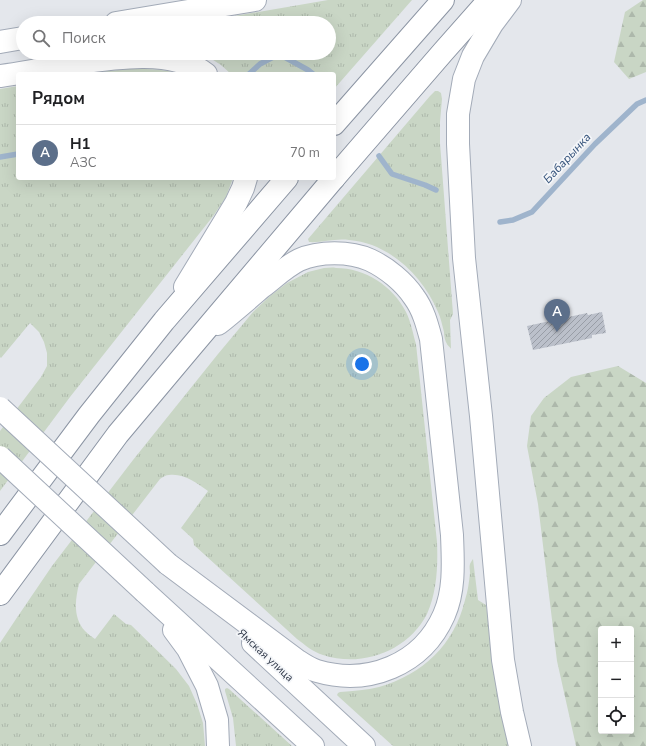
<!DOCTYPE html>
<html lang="ru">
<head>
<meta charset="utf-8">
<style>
  body { margin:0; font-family:"Nunito Sans",sans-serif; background:#f6f6f6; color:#202124 }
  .controls { position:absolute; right:12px; bottom:12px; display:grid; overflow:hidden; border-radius:4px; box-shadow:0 4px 16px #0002 }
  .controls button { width:36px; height:36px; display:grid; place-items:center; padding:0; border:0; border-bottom:1px solid #e0e0e0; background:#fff; color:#202124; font:20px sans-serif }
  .you { position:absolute; left:362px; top:364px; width:14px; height:14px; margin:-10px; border:3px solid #fff; border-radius:50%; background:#1a73e8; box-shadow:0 0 0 6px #1a73e833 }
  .badge { display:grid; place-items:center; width:26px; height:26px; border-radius:50%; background:#7c3aed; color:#fff; font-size:13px; font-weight:700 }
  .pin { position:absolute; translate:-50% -33px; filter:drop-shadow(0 1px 2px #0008) }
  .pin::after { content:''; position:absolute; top:21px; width:14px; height:12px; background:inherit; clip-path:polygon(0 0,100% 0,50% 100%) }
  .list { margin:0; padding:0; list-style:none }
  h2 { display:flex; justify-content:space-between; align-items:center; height:52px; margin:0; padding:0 16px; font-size:17px }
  h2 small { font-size:13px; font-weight:400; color:#757577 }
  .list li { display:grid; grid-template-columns:26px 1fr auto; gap:12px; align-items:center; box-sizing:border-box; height:56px; padding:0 16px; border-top:1px solid #e0e0e0 }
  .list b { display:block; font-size:15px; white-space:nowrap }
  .list p { margin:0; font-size:13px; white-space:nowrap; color:#757577 }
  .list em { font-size:13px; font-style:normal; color:#757577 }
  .icon { flex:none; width:22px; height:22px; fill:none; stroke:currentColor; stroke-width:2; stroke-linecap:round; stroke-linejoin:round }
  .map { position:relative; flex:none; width:646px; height:746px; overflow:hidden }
  .search { position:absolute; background:#fff; box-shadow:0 4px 16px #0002; left:16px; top:16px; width:320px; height:44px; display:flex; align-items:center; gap:10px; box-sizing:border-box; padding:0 14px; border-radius:22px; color:#757577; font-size:15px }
  .panel { position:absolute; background:#fff; box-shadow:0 4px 16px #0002; left:16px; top:72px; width:320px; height:108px; border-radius:4px }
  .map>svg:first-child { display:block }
  .grass { fill:url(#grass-tufts) }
  .forest { fill:url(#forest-firs); fill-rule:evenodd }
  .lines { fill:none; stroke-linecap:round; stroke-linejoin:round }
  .stream { stroke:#9fb4cc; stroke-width:5.5 }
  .building { fill:url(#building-hatch) }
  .major-casing { stroke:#a3abb8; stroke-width:24 }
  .highway-casing { stroke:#8b94a3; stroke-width:24 }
  .major { stroke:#fff; stroke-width:22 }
  .highway { stroke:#fff; stroke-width:22 }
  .major-bridge-casing { stroke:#a3abb8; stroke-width:24; stroke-linecap:butt }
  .major-bridge { stroke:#fff; stroke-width:22 }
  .labels { text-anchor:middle; stroke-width:3.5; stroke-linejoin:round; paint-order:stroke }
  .street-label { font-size:11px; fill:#2b3445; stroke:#f4f6f9 }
  .water-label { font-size:12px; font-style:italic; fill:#34527a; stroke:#f4f6f9 }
</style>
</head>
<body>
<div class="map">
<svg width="646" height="746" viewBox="0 0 646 746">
  <defs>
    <pattern id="grass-tufts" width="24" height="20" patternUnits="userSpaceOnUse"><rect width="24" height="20" fill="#c9d6c5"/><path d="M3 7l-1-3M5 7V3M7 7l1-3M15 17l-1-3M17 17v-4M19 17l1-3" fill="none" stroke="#adb8ab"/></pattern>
    <pattern id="forest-firs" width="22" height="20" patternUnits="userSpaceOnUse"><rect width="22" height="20" fill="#c9d6c5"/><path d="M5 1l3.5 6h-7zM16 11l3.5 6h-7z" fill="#adb8ab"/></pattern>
    <pattern id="building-hatch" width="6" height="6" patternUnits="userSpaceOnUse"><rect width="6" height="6" fill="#bbc0ca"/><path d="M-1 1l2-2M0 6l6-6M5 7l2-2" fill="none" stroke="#989da6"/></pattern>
  </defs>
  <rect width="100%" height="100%" fill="#e4e7ec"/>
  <!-- grass -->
  <g class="grass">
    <path d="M328 0H412L334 89V74H231L221 65 202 53H329V23H194Z"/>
    <path d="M127 69C144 69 162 68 178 74H82Z"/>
    <path d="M18 86V178H233L226 197 214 215 70 397 0 491V431L41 377 47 366V353L44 342 39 332 30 323 1 358 0 357V89Z"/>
    <path d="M435 91H438L441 93 442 99 440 122V143L453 314 450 320 451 349C451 348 447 345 447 344 445 341 444 336 444 332 442 325 441 318 438 312 423 276 389 243 349 240 335 238 322 243 309 242L308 239 430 96Z"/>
    <path d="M324 268C328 268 332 267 336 268 365 268 393 286 406 312 411 322 413 334 416 344L437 542C438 566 437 591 427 614 408 651 362 668 323 655 313 652 305 645 297 639L194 545 193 539 181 528 208 491C197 483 184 473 169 475 166 475 163 477 160 479L79 584C75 600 73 618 85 631 88 634 92 637 95 639L114 614 126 624 131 625 176 669 189 686 197 704 203 723 205 746H0V643L16 619 52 566 133 460 218 354 253 312 270 296 287 283 308 272Z"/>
    <path d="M473 559 478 600 486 605C492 652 497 699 509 746H393L339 697 337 695 338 693 340 692C353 691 367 690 379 687 423 674 454 645 465 600 468 591 469 582 470 573 470 570 469 567 470 564 471 562 472 560 473 559Z"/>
    <path d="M227 688 229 689 292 746H236L233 718 225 691V689Z"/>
  </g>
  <!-- forest -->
  <g class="forest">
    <path d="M643 0H646V72L629 79 614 62 625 12Z"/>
    <path d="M618 366 646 383V746H576L557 661 538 504 527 446 531 416 544 398 571 377ZM601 629H631V731H601Z"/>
  </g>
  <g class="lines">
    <!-- stream -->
    <g class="stream">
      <path d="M249 74 260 64 279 54 308 70 313 74"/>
      <path d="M379 156 392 174 425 185 436 190"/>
      <path d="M0 157 18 154"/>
      <path d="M500 222 513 220 532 212 595 144 637 104 646 100"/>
    </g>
  </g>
  <!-- building -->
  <path class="building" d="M602 312 606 333 592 335V338L533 350 527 326 587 313 588 315Z"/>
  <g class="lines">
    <!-- major casing -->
    <g class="major-casing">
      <g id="major">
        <path d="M510 0 492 24 473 56 464 79 458 114V144L464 258 481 416 503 660 512 712 520 746"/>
        <path d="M116 23 255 0"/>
        <path d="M0 42 23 38"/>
        <path d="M0 76C22 73 44 69 66 65 108 59 170 47 206 74"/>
        <path d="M185 287 236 203 243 188 246 178"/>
        <path d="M168 564 298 661C304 665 310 669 317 671 368 686 422 665 444 615 455 590 453 562 452 535L431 339C427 324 423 309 414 297 404 282 387 268 370 260 350 251 319 251 299 260 285 267 274 278 262 287 248 299 233 312 218 324"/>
        <path d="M145 592 313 746"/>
        <path d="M174 630 188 649 207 686 217 720 218 746"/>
        <path d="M253 643 364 746"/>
      </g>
    </g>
    <!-- highway casing -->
    <g class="highway-casing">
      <g id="highway">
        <path d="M334 124 443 0"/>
        <path d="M334 178 443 52 489 0"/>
        <path d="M0 534 89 415 164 321 287 178"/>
        <path d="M0 594 118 434 191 347 334 178"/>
      </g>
    </g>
    <!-- major -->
    <use href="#major" class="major"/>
    <!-- highway -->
    <use href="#highway" class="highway"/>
    <!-- major-bridge casing -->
    <g class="major-bridge-casing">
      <g id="major-bridge">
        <path d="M0 408 168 564"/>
        <path d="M0 457 145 592"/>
      </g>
    </g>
    <!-- major-bridge -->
    <use href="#major-bridge" class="major-bridge"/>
  </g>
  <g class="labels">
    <!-- street labels -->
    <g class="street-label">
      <text transform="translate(266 655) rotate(43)" y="4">Ямская улица</text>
    </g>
    <!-- water labels -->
    <g class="water-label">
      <text transform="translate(567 158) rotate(-47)" y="4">Бабарынка</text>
    </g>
  </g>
</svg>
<div class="controls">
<button>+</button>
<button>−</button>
<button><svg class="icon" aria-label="locate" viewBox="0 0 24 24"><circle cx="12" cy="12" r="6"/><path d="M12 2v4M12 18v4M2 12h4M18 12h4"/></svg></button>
</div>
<div class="you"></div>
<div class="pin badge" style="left:557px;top:332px;background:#5c6f8a">A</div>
<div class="search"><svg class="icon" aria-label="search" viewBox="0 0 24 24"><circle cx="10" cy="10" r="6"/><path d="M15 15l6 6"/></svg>Поиск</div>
<section class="panel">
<h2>Рядом<small></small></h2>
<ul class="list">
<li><span class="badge" style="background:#5c6f8a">A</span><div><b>Н1</b><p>АЗС</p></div><em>70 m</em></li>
</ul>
</section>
</div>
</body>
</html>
